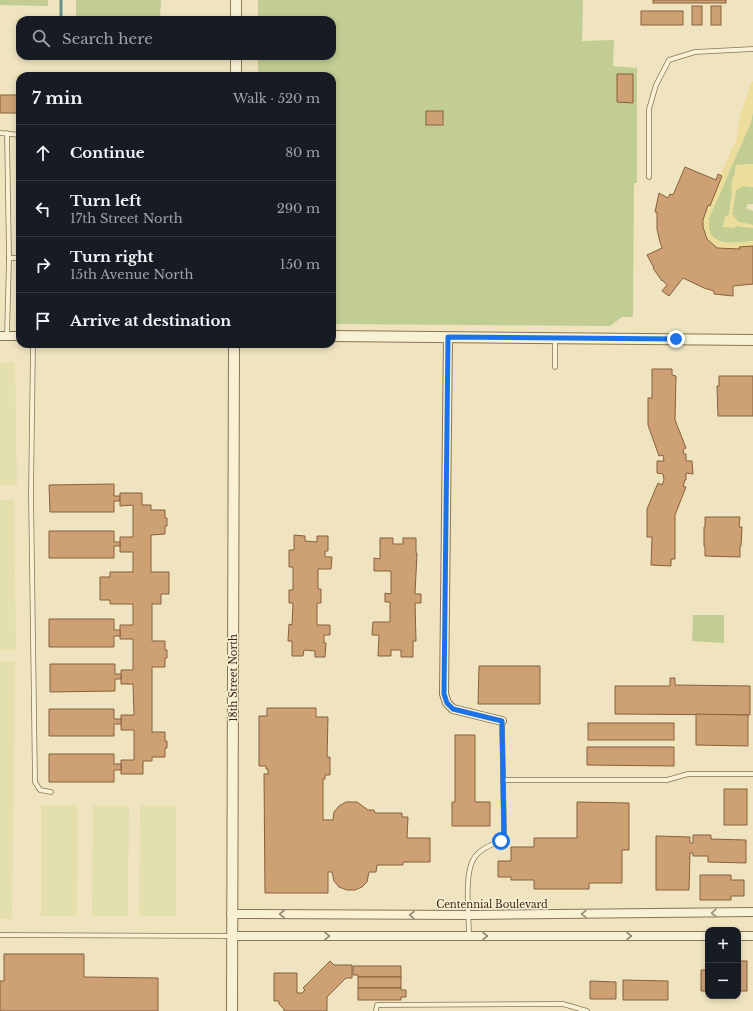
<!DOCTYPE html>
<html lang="en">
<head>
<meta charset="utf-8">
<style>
  body { margin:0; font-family:"Libre Baskerville",serif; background:#242831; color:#f1f3f6 }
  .controls { position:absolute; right:12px; bottom:12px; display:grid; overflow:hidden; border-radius:8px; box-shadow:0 2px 6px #0003 }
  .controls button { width:36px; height:36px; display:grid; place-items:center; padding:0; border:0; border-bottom:1px solid #363941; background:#171b24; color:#f1f3f6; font:20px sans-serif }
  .stop { position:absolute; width:12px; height:12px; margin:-9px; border:3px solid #1a73e8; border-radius:50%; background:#fff }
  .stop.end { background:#1a73e8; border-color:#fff; box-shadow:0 1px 4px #0008 }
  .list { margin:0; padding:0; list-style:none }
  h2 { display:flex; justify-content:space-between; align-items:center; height:52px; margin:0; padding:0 16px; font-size:17px }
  h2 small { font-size:13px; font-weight:400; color:#9ea1a6 }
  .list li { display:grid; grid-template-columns:26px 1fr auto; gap:12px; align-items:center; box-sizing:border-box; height:56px; padding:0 16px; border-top:1px solid #363941 }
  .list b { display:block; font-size:15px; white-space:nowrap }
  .list p { margin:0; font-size:13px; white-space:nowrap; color:#9ea1a6 }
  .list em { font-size:13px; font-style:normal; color:#9ea1a6 }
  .icon { flex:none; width:22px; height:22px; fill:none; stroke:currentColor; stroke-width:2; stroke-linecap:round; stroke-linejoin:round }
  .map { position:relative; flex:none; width:753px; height:1011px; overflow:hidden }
  .search { position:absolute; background:#171b24; box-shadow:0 2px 6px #0003; left:16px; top:16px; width:320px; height:44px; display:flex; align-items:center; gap:10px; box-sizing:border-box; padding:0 14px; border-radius:12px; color:#9ea1a6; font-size:15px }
  .panel { position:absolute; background:#171b24; box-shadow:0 2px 6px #0003; left:16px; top:72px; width:320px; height:276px; border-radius:12px }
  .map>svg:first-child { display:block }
  .farmland { fill:#e4e0ad }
  .green { fill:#c1cd93 }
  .sand { fill:#ecdd9b }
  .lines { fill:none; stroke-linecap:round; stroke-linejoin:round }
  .stream { stroke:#6a8e88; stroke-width:3 }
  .building { fill:#cea174; stroke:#87603d }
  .service-casing { stroke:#887557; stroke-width:5.5 }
  .minor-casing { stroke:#887557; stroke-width:10 }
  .tertiary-casing { stroke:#887557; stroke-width:12 }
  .service { stroke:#f9f1d3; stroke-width:4 }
  .minor { stroke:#f9f1d3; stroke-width:8 }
  .tertiary { stroke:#f9f1d3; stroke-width:10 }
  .oneway { stroke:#988e78 }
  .route { stroke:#1a73e8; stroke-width:5 }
  .labels { text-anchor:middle; stroke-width:3; stroke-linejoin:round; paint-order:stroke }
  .street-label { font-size:10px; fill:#372b1c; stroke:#f6eecf }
</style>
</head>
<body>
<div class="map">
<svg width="753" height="1011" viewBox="0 0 753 1011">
  <rect width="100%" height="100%" fill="#efe4bf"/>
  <!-- farmland -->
  <g class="farmland">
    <path d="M15 362 17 485H0V363Z"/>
    <path d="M0 500H14L16 650H0Z"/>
    <path d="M0 661H15L12 919H0Z"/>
    <path d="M41 805H78L77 916H41Z"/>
    <path d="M93 806H129L128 916H92Z"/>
    <path d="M140 806H176V916H139Z"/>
  </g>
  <!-- green -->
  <g class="green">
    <path d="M0 0H48V6L0 5Z"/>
    <path d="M76 0H161L160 20H76Z"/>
    <path d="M258 0H583L582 41 614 40 613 66 637 68V183H634L633 317H622L610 326 332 324V76H258V56H332V20H258Z"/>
    <path d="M753 111V164L736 165 729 215 725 217 737 226 753 228V241C734 243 705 249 709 218L751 122Z"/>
    <path d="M744 186 753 187V204H748L746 208 753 211V225L738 222 732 214 736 190Z"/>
    <path d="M693 615H724V643L692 641Z"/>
  </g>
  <!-- sand -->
  <g class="sand">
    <path d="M753 81V111L751 122 709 218C705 249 734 243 753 241V246L740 247V249L717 248 707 239 703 227V220L708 205 710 206 722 177 720 175 736 141 740 117 751 82Z"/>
    <path d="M753 164V187L744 186 736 190 732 214 738 222 753 225V228L737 226 733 228 723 227 725 217 729 215 733 192 731 189 733 176H735L736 165Z"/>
  </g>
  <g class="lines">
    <!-- stream -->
    <path class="stream" d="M61 0V20"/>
  </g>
  <!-- building -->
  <g class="building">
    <rect x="653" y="0" width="73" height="3"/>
    <rect x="692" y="6" width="10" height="19"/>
    <rect x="711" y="6" width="10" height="19"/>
    <rect x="641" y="11" width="42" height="14"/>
    <path d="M617 74H633V103L617 102Z"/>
    <rect x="0" y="95" width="20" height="18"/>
    <rect x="426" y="111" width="17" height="14"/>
    <path d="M685 167 716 180 718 174 722 176 710 206 708 205 703 220V227L707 239 717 248 740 249 739 247 753 246V284L733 286V296L714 294V291L704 288 683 278 669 296 662 291 667 285 662 280V281L653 268H654L647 255 662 248 660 242 657 229V212H655L659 193 668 198 670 194 673 195Z"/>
    <path d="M652 369H672V375L676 376 675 420 686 448 683 450 684 454H686V461H692L693 474 686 473V480H685L683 486 686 487 675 515V559H671V566L651 565 652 537H647V509L658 483 662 485 664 480 663 474 657 473V461H664L663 455 659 456 648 425V398H652Z"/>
    <path d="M719 376H753V416H718L717 386H719Z"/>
    <path d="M114 484V496H120V501H114V512H50L49 485Z"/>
    <path d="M120 493H142V505H151V510H165V518H167V526H165V534L151 535V572H169V594H161V604H152V641H165V650H167V658H165V667H152V732H165V741H167V748H165V757H152V761H143V774H121V760H134V730H121V715H134L133 684H121V670H133V639H120V625H133V604H110V600H100V577H110V572H133V552H120V537H133V505L120 506Z"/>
    <path d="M705 517H740L739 527H742L741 546H740V557L705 556V546H704V527H705Z"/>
    <path d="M49 531H114V542H120V546H114V558H49Z"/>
    <path d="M294 535 305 536V541L317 542V536H328V551H325V557H332L331 569H318V589H321V603H317V625H330V635H324V643H326L325 657H315V651L304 650 303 656H292V641H288L289 624 292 625 293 603H289V590H293V567H289V550H294Z"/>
    <path d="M380 538H393V544H403V538H416V553H417L415 594H421V603H415L416 641H413V657H401V650H391V656H378L379 635H372L373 622H390V602H385V593L391 594V571H374V558L380 559Z"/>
    <path d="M49 619H114V630H120V636H114V647H49Z"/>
    <path d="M50 664H115V674H121V679H115V691L50 692Z"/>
    <path d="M479 666H540V704H478Z"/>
    <path d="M670 678H675V685L750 686V715L615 714V686H670Z"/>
    <path d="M267 708H316V717H328L327 757H330V775H325V779H323V820H333L334 812 339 806 346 802H357L368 810H374L375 813H402V817H408L407 838H430V862H403V865H377L376 872H369L367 882 362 887 355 890H347L339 887 334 881 332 872H328V893H265L264 774H268V769H266V766H259V716H267Z"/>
    <path d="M49 709H114V719H121V724H114V736H49Z"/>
    <path d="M696 714 748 715V746L696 745Z"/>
    <rect x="588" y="723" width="86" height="17"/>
    <path d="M455 735H475V802H490V826H452V802H455Z"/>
    <path d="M587 747H674V766L587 765Z"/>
    <path d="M49 754H114V764H121V770H114V782H49Z"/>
    <rect x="724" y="789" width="23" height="36"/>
    <path d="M577 802 629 803V850H622V883H589V889H534V880H511V877H498V861H511V847H534V838H577Z"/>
    <path d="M693 835H711V839L746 840V863L708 862V856H693V853H690L689 890H656V836L690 837V843H693Z"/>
    <path d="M700 875H731V880H744V896H731V900H700Z"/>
    <path d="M4 954H84V977L158 978V1011H0V981H4Z"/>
    <path d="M330 961 334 965H352V978H346L327 997V1011H284V1009L279 1004V1001H274V973H297V993H302L305 990 303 988Z"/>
    <path d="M707 961 708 991H701V970H707Z"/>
    <rect x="738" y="961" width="9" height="30"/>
    <path d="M353 966H401V977H358V975H353Z"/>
    <rect x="358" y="977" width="43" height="11"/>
    <path d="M623 980 668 981V1000H623Z"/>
    <path d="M590 981 616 982V999H590Z"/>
    <path d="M358 988H401V990H406V997H401V1000H358Z"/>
  </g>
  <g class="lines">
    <!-- service casing -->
    <g class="service-casing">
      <g id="service">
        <path d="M0 133 20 135"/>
        <path d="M649 177V109L656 85 669 60 695 52 753 49"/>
        <path d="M9 258H20"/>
        <path d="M7 336 9 258 7 133"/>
        <path d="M33 344 31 493 35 782 40 790 51 792"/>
        <path d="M555 367V338"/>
        <path d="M503 780H667L688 774H753"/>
        <path d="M0 935 232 936"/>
        <path d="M469 936C469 916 464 877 473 860 478 850 490 845 501 841L504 833 502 721"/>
        <path d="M376 1011 377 1005 563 1004 587 1011"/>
      </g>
    </g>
    <!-- minor casing -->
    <g class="minor-casing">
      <g id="minor">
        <path d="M0 336H20"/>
        <path d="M448 337 444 694 447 703 453 709 502 721"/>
        <path d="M231 914 469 915 753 912"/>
        <path d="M232 936H708"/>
        <path d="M738 936H753"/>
      </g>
    </g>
    <!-- tertiary casing -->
    <g class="tertiary-casing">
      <g id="tertiary">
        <path d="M236 20V0"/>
        <path d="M236 76V56"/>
        <path d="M332 336 753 340"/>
        <path d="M232 1011 234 344"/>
      </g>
    </g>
    <!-- service -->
    <use href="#service" class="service"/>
    <!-- minor -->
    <use href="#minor" class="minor"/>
    <!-- tertiary -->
    <use href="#tertiary" class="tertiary"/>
  </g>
  <!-- one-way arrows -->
  <defs><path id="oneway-chevron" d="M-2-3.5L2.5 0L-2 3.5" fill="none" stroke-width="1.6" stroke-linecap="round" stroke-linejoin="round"/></defs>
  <g class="oneway">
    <use href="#oneway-chevron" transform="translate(714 913) rotate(179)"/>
    <use href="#oneway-chevron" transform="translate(282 914) rotate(-180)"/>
    <use href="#oneway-chevron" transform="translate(584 914) rotate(179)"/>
    <use href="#oneway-chevron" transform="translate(412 915) rotate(-180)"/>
    <use href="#oneway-chevron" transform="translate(327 936)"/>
    <use href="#oneway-chevron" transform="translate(485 936)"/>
    <use href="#oneway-chevron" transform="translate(629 936)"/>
  </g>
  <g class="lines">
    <!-- route -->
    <path class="route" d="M501 841 504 833 502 721 453 709 447 703 444 694 448 337 676 339"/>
  </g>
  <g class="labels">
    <!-- street labels -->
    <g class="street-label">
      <text transform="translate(233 678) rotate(-90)" y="4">18th Street North</text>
      <text x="492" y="908">Centennial Boulevard</text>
    </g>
  </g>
</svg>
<div class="controls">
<button>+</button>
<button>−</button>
</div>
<div class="stop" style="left:501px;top:841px"></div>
<div class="stop end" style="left:676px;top:339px"></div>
<div class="search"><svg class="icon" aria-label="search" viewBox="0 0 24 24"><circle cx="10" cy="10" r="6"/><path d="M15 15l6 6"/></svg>Search here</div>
<section class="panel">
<h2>7 min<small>Walk · 520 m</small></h2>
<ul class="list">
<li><svg class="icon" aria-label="ahead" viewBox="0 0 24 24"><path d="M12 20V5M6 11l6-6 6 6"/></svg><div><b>Continue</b></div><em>80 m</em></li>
<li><svg class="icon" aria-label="left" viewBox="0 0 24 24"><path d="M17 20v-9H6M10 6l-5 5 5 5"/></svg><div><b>Turn left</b><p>17th Street North</p></div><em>290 m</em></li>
<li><svg class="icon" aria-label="right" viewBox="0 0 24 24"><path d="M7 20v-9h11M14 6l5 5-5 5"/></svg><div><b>Turn right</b><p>15th Avenue North</p></div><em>150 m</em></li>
<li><svg class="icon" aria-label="arrive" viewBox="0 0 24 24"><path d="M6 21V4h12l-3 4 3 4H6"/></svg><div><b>Arrive at destination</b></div></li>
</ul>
</section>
</div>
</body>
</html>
